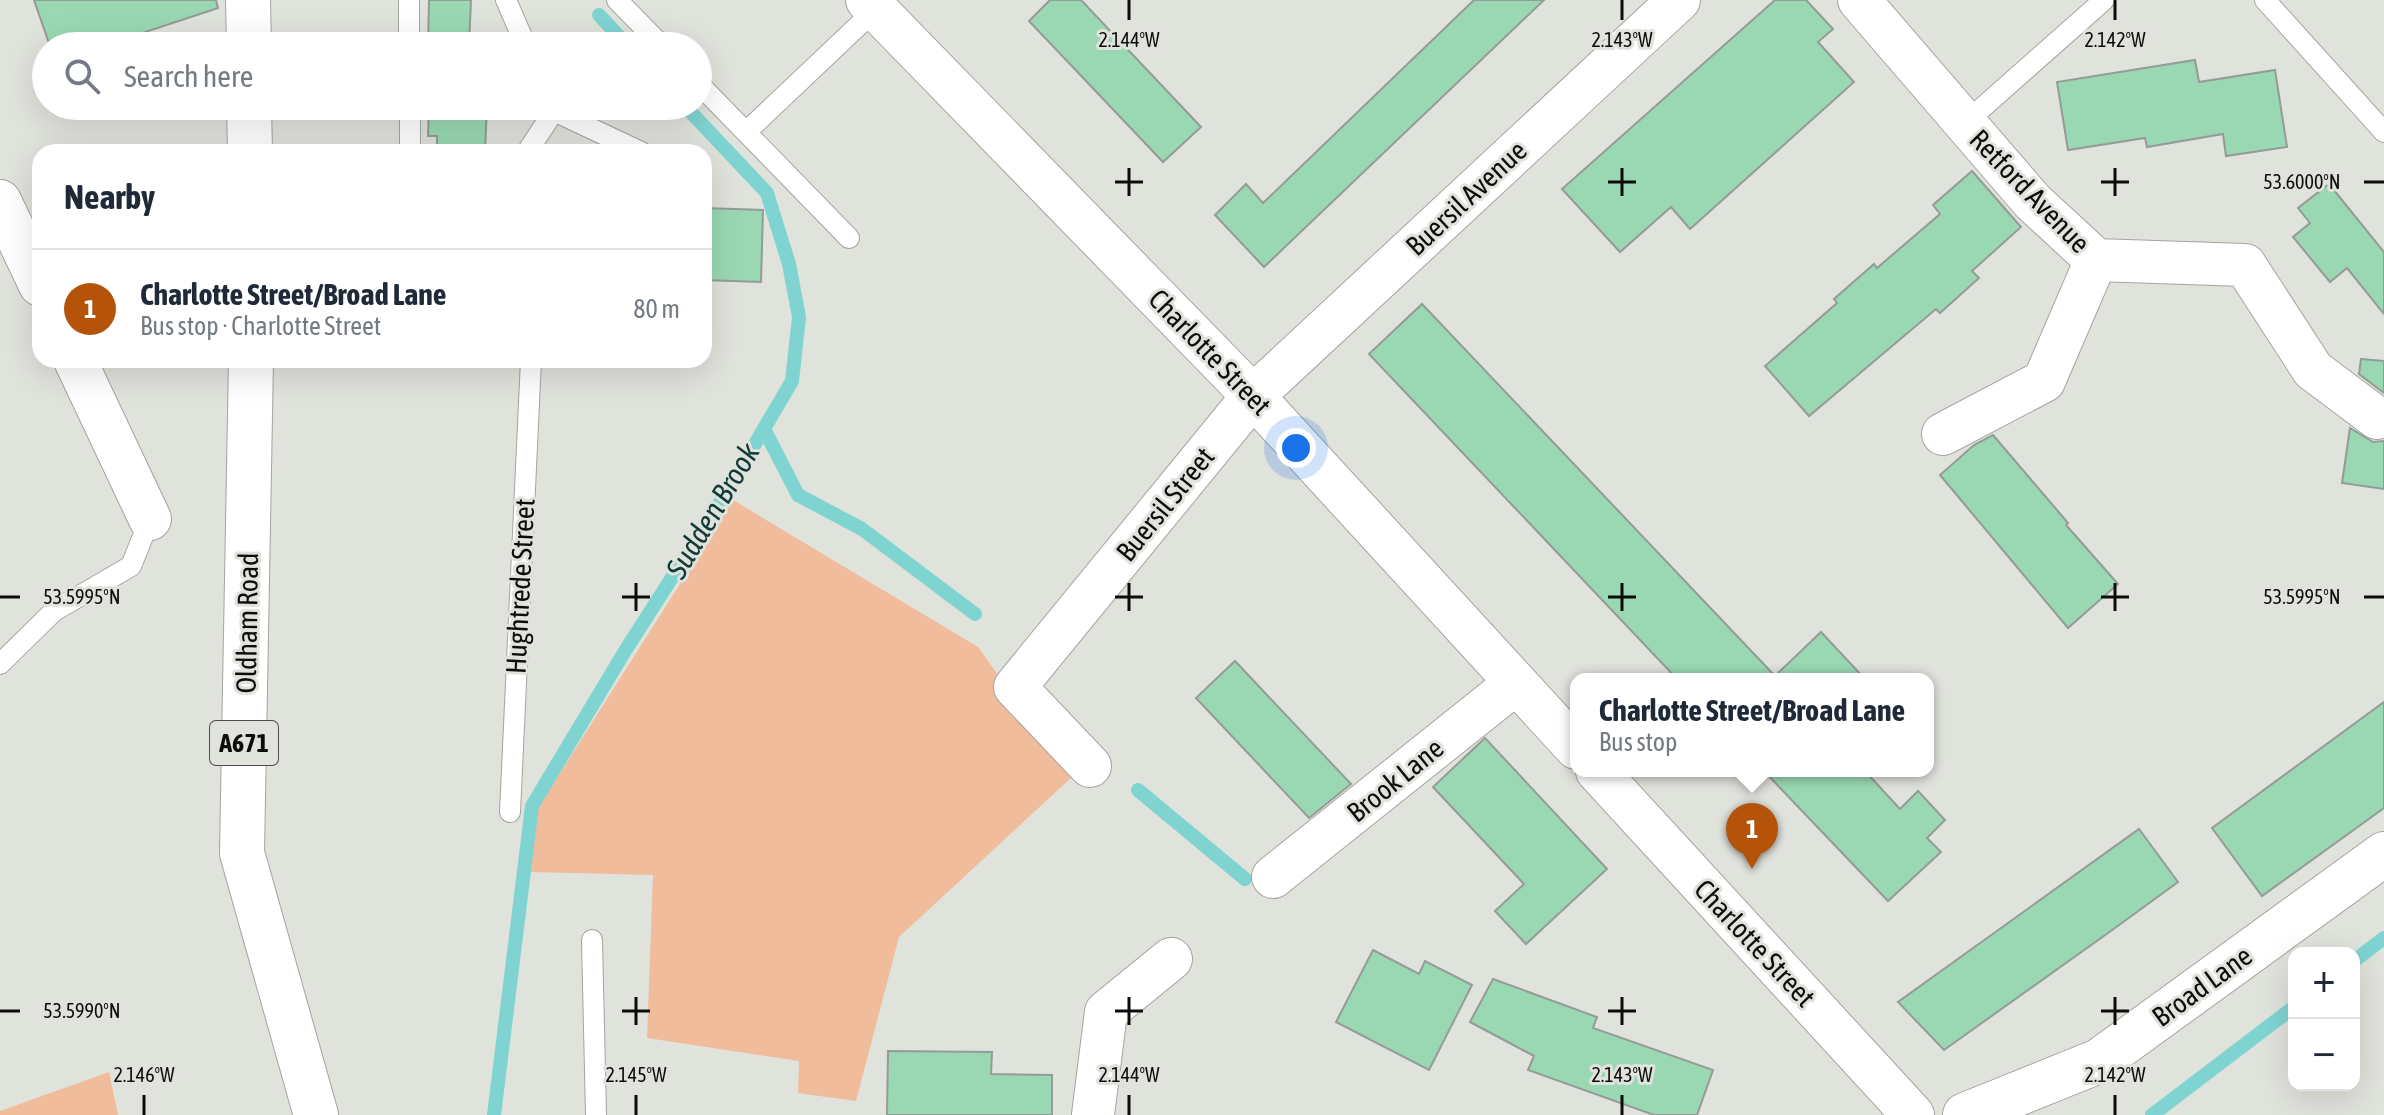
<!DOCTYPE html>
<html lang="en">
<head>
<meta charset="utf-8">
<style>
  body { margin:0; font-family:"Asap Condensed",sans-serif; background:#f2f2f3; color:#1f2937 }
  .controls { position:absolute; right:24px; bottom:24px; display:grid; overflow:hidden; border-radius:16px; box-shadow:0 8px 32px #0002 }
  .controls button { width:72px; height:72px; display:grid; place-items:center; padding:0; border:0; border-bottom:2px solid #e0e1e3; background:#fff; color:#1f2937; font:40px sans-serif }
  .you { position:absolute; left:1296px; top:448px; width:28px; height:28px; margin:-20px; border:6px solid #fff; border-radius:50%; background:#1a73e8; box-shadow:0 0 0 12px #1a73e833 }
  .badge { display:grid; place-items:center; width:52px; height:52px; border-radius:50%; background:#b45309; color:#fff; font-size:26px; font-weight:700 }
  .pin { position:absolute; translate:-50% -66px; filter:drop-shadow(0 2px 4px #0008) }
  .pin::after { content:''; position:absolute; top:42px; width:28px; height:24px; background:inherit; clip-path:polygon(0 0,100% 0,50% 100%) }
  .popup { position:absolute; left:1570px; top:673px; width:364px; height:104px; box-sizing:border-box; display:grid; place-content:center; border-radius:16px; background:#fff; filter:drop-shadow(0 2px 6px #0005); font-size:26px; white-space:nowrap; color:#747a83 }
  .popup b { font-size:30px; color:#1f2937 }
  .popup::after { content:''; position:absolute; left:50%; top:100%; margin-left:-16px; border:16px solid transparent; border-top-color:#fff }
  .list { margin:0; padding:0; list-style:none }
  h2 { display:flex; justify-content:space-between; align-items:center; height:104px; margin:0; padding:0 32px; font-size:34px }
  h2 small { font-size:26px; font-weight:400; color:#747a83 }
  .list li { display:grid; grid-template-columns:52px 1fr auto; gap:24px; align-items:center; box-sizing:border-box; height:120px; padding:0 32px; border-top:2px solid #e0e1e3 }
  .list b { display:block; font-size:30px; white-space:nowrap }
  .list p { margin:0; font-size:26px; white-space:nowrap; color:#747a83 }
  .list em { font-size:26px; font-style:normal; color:#747a83 }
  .icon { flex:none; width:44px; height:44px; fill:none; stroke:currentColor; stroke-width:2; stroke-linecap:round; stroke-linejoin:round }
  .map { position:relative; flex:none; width:2384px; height:1115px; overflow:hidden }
  .search { position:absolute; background:#fff; box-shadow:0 8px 32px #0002; left:32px; top:32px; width:680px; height:88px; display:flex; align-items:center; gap:20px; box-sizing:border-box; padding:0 28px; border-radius:44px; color:#747a83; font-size:30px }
  .panel { position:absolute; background:#fff; box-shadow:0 8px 32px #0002; left:32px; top:144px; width:680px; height:224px; border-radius:24px }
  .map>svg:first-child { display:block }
  .green { fill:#f0bc9b }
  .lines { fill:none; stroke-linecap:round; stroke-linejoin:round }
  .stream { stroke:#7fd4d1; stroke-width:14 }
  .building { fill:#9ad8b3; stroke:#959b97; stroke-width:2 }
  .service-casing { stroke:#a3a59f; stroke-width:22 }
  .minor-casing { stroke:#a3a59f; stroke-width:44 }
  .secondary-casing { stroke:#a3a59f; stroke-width:46 }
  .primary-casing { stroke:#a3a59f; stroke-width:46 }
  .service { stroke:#fff; stroke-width:20 }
  .minor { stroke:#fff; stroke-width:42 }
  .secondary { stroke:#fff; stroke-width:44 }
  .primary { stroke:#fff; stroke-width:44 }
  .ticks { fill:none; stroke:#0c0d0b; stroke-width:3 }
  .labels { text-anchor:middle; stroke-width:6; stroke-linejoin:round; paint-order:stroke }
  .shield { fill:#e0e2dc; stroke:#4c4d4a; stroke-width:2 }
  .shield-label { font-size:26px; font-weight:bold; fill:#0c0d0b }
  .street-label { font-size:28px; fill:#0c0d0b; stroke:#e0e2dc }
  .water-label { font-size:30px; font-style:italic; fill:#113a39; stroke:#e0e2dc }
  .ticks-label { font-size:20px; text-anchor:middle; fill:#0c0d0b; stroke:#e0e2dc; stroke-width:6; stroke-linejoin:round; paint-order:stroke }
</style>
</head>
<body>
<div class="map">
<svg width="2384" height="1115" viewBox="0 0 2384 1115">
  <rect width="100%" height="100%" fill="#e0e2dc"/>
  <!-- green -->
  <g class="green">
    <path d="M733 500 978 647 1071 778 899 937 856 1101 798 1093 799 1061 647 1038 653 875 531 872 536 811Z"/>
    <path d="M109 1072 118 1115H0V1111Z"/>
  </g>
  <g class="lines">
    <!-- stream -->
    <g class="stream">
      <path d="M599 15 628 46"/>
      <path d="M764 429 798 495 862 529 975 614"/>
      <path d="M1138 790 1245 879"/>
      <path d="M2354 961 2384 938"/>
      <path d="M494 1115 532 806 625 651 728 490 792 381 799 317 789 264 767 193 685 106"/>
      <path d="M2152 1115 2294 1007"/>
    </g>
  </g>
  <!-- building -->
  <g class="building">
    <path d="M34 0H216L218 8 133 36 137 46H50Z"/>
    <path d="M429 0H471L469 46H428Z"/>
    <path d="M1050 0H1081L1201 127 1163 162 1029 21Z"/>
    <path d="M1474 0H1544L1264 267 1215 215 1246 184 1263 203Z"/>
    <path d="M1775 0H1806L1833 29 1818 42 1854 82 1690 229 1671 207 1620 252 1562 189Z"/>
    <path d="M2195 60 2199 82 2275 70 2287 147 2226 156 2223 134 2147 147 2145 138 2068 150 2057 82Z"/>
    <path d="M429 106H487L485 152H437V136H428Z"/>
    <path d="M1972 171 2021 227 1972 271 1979 278 1940 313 1936 309 1809 416 1765 366 1837 303 1834 299 1874 264 1877 268 1940 214 1933 205Z"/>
    <path d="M2329 184 2384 252V314L2347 268 2330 282 2293 237 2310 223 2298 208Z"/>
    <path d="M704 208 763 210 761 282 704 280Z"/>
    <path d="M1422 304 1775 676 1821 632 1865 679H1677L1369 354Z"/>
    <path d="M2361 359 2384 361V393L2359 374Z"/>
    <path d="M2350 428 2373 442 2384 441V489L2342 483Z"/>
    <path d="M1993 435 2068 523 2066 525 2118 584 2068 628 1940 475 1974 445Z"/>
    <path d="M1235 661 1351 784 1309 818 1196 698Z"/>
    <path d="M2384 702V808L2262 896 2212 828Z"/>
    <path d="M1485 738 1607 869 1526 944 1495 911 1524 884 1433 787Z"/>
    <path d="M1764 771H1865L1900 809 1918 791 1945 820 1927 838 1941 852 1888 901Z"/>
    <path d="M2139 829 2178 882 2115 928 1944 1050 1898 1002Z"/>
    <path d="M1373 950 1419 974 1425 961 1472 985 1429 1070 1336 1022Z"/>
    <path d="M1493 979 1597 1017 1593 1028 1713 1070 1697 1115H1654L1528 1070 1534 1056 1470 1022Z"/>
    <path d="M888 1051 992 1052 991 1074 1052 1075V1115H887Z"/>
  </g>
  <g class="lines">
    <!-- service casing -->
    <g class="service-casing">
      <g id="service">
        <path d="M409 0V46"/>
        <path d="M506 0 526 46"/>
        <path d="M617 0 662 46"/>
        <path d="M2265 0 2384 132"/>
        <path d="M698 83 849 238"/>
        <path d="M410 106V152"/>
        <path d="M551 106 554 111 641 152"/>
        <path d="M1965 123 2104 0"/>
        <path d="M746 132 876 9"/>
        <path d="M527 152 554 111"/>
        <path d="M0 664 54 611 131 566 150 519"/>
        <path d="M510 812 531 360"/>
        <path d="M592 940 596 1115"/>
      </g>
    </g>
    <!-- minor casing -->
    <g class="minor-casing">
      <g id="minor">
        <path d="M867 0 1253 396 1576 748"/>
        <path d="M1859 0 2033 202 2096 260 2245 265 2313 370 2377 418"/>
        <path d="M0 201 40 285"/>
        <path d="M75 360 150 519"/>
        <path d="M1943 434 2044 381 2096 260"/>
        <path d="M1090 766 1015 687 1253 396 1679 0"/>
        <path d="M1597 771 1913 1115"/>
        <path d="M1273 877 1516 683"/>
        <path d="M1093 1115 1106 1012 1171 959"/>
      </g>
    </g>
    <!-- secondary casing -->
    <g class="secondary-casing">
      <path id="secondary" d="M1965 1115 2099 1061 2384 854"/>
    </g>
    <!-- primary casing -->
    <g class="primary-casing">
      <g id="primary">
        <path d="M248 0 249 46"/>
        <path d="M249 106 250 152"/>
        <path d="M251 360 242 853 316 1115"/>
      </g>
    </g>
    <!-- service -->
    <use href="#service" class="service"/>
    <!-- minor -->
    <use href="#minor" class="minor"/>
    <!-- secondary -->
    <use href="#secondary" class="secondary"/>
    <!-- primary -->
    <use href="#primary" class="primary"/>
  </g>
  <!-- ticks -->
  <path class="ticks" d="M1129 0V20M1622 0V20M2115 0V20M1129 168V196M1622 168V196M2115 168V196M1115 182H1143M1608 182H1636M2101 182H2129M2364 182H2384M636 583V611M1129 583V611M1622 583V611M2115 583V611M0 597H20M622 597H650M1115 597H1143M1608 597H1636M2101 597H2129M2364 597H2384M636 997V1025M1129 997V1025M1622 997V1025M2115 997V1025M0 1011H20M622 1011H650M1115 1011H1143M1608 1011H1636M2101 1011H2129M144 1095V1115M636 1095V1115M1129 1095V1115M1622 1095V1115M2115 1095V1115"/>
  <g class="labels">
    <!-- shield labels -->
    <rect class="shield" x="210" y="721" width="68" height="44" rx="6"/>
    <g class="shield-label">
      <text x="244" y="752">A671</text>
    </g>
    <!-- street labels -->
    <g class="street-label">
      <text transform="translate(2030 191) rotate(46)" y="10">Retford Avenue</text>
      <text transform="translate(1466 198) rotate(-43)" y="10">Buersil Avenue</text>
      <text transform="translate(1210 352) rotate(46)" y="10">Charlotte Street</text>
      <text transform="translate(1165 504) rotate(-51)" y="10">Buersil Street</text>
      <text transform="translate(520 586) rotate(-87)" y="10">Hughtrede Street</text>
      <text transform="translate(247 623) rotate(-89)" y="10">Oldham Road</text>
      <text transform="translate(1395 780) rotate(-39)" y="10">Brook Lane</text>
      <text transform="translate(1755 943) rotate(47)" y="10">Charlotte Street</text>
      <text transform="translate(2202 986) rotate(-36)" y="10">Broad Lane</text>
    </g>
    <!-- water labels -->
    <g class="water-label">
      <text transform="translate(713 511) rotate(-59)" y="10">Sudden Brook</text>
    </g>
  </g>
  <g class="ticks-label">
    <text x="1129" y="47">2.144°W</text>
    <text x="1622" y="47">2.143°W</text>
    <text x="2115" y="47">2.142°W</text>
    <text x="2302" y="189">53.6000°N</text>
    <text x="82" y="604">53.5995°N</text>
    <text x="2302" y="604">53.5995°N</text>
    <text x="82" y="1018">53.5990°N</text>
    <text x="144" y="1082">2.146°W</text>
    <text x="636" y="1082">2.145°W</text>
    <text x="1129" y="1082">2.144°W</text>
    <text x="1622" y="1082">2.143°W</text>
    <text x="2115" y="1082">2.142°W</text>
  </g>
</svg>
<div class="controls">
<button>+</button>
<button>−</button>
</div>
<div class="you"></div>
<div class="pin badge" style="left:1752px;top:869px">1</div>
<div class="popup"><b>Charlotte Street/Broad Lane</b>Bus stop</div>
<div class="search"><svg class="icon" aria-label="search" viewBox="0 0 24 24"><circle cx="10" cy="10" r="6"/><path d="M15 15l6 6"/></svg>Search here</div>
<section class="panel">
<h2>Nearby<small></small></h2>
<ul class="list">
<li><span class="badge">1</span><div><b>Charlotte Street/Broad Lane</b><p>Bus stop · Charlotte Street</p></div><em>80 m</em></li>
</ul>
</section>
</div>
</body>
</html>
